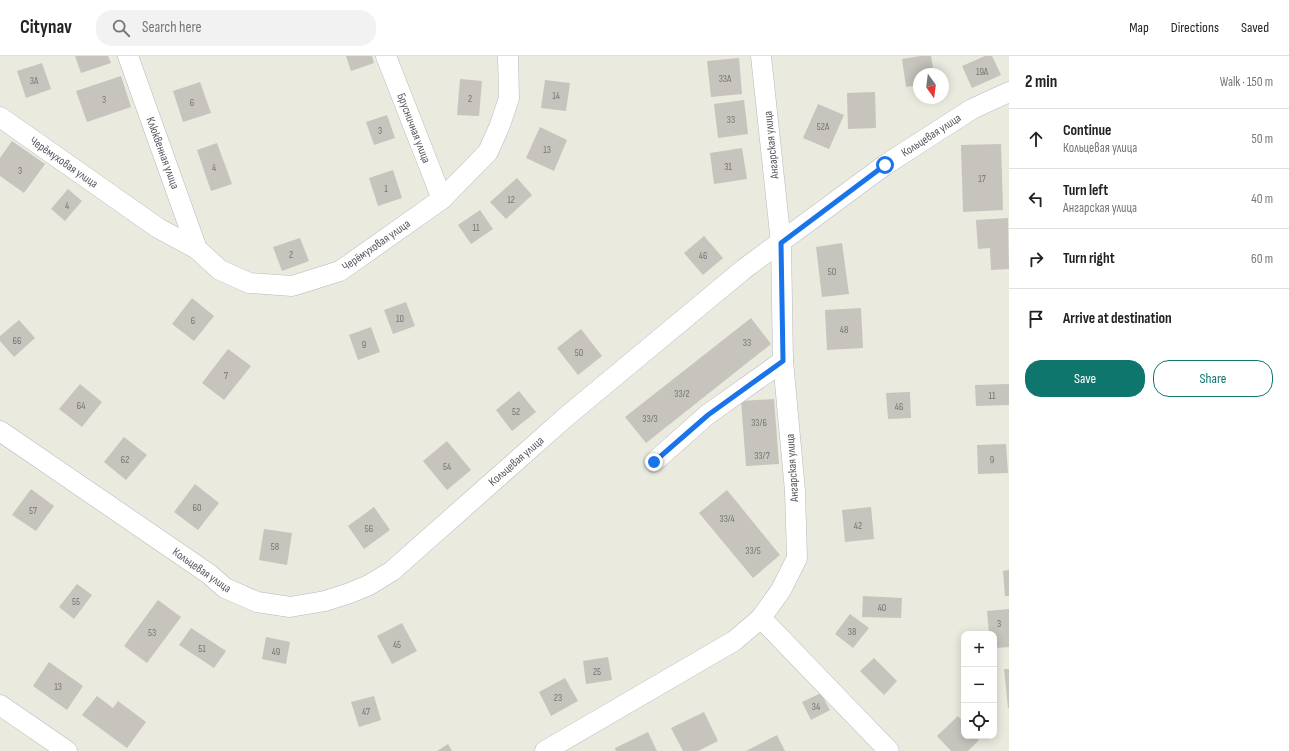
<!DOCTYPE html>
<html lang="en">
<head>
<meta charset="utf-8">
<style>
  body { margin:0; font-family:"Sofia Sans Condensed",sans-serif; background:#f2f2f2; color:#222 }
  .controls { position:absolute; right:12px; bottom:12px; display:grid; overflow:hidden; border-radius:8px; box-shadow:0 2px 10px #0003 }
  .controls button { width:36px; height:36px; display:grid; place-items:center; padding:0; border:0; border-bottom:1px solid #e0e0e0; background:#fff; color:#222; font:20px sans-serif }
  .compass { position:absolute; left:913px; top:12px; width:36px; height:36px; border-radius:50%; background:#fff; box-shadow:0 2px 10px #0003; rotate:166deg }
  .stop { position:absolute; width:12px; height:12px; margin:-9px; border:3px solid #1a73e8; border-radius:50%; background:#fff }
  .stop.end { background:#1a73e8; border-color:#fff; box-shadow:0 1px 4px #0008 }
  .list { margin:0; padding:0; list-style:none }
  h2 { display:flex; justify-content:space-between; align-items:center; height:52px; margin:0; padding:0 16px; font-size:17px }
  h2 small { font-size:13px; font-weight:400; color:#767676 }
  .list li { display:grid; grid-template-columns:26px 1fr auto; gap:12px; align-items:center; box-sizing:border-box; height:60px; padding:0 16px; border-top:1px solid #e0e0e0 }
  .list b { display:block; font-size:15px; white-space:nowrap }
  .list p { margin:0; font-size:13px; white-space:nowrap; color:#767676 }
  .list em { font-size:13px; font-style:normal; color:#767676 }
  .actions { display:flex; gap:8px; padding:12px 16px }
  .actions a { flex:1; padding:9px 0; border:1px solid #0f766e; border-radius:16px; text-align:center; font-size:14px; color:#0f766e }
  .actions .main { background:#0f766e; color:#fff }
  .icon { flex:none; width:22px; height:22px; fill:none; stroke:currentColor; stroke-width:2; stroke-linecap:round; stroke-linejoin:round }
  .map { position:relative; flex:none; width:1009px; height:695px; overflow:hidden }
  header { display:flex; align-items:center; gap:24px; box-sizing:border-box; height:56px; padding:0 20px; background:#fff; border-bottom:1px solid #e0e0e0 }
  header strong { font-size:19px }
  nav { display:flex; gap:22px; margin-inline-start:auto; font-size:14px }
  .search { width:280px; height:36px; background:#f2f2f2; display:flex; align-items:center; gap:10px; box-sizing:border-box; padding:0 14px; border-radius:16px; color:#767676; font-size:15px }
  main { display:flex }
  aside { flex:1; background:#fff }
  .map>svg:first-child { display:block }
  .building { fill:#c6c4bd }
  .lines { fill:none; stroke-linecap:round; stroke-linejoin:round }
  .minor-casing { stroke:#b7b8be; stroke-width:21 }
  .minor { stroke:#fff; stroke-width:20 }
  .route { stroke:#1a73e8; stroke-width:5 }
  .labels { text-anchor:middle; stroke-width:3; stroke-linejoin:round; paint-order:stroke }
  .number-label { font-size:10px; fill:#747477 }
  .street-label { font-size:12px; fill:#585a60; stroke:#fff }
</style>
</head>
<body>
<header>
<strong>Citynav</strong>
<div class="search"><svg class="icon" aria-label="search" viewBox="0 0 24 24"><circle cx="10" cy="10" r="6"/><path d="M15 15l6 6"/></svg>Search here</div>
<nav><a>Map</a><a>Directions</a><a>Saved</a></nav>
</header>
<main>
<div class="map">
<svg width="1009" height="695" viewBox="0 0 1009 695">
  <rect width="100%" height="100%" fill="#ebeadf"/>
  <!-- building -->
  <g class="building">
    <path d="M75 0H108L111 7 81 17Z"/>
    <path d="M346 0H372L374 7 351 15Z"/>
    <path d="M920 0H931L934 18H919V29L906 31 902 3Z"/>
    <path d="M985 0H992L1001 19 972 32 962 10Z"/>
    <path d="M739 2 742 38 711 41 707 5Z"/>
    <path d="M42 7 51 33 26 42 17 15Z"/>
    <path d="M121 20 131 51 87 66 76 35Z"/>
    <path d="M460 23 482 25 479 60 457 59Z"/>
    <path d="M545 24 570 27 566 55 541 52Z"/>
    <path d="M200 26 211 57 183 66 173 35Z"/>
    <path d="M875 36 876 72 848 73 847 37Z"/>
    <path d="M744 44 748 78 718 82 714 48Z"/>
    <path d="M818 48 844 59 829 93 803 82Z"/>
    <path d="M387 59 395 82 374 89 366 66Z"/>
    <path d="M540 71 567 84 554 115 526 102Z"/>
    <path d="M12 85 45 108 24 137 0 120V102Z"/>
    <path d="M217 87 232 128 211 135 197 94Z"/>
    <path d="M1001 88 1003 154 963 156 961 89Z"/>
    <path d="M742 92 747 123 714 128 710 97Z"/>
    <path d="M393 114 402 142 378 150 369 122Z"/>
    <path d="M517 122 532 139 506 163 490 146Z"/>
    <path d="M68 133 82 145 65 165 51 153Z"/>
    <path d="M480 154 493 173 471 188 458 169Z"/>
    <path d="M1008 162 1009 213 991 214 990 192 978 193 976 164Z"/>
    <path d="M704 180 723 202 703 219 684 197Z"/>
    <path d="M300 182 309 205 282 215 273 191Z"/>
    <path d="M842 187 849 238 822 241 816 191Z"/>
    <path d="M192 242 214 260 194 285 172 268Z"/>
    <path d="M406 246 415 270 393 278 384 254Z"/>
    <path d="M861 252 863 292 827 294 825 254Z"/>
    <path d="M751 262 771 288 646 387 625 361Z"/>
    <path d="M19 264 35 282 14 301 0 285V280Z"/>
    <path d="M371 271 380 296 358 304 349 279Z"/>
    <path d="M581 273 602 300 578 319 557 292Z"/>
    <path d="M228 293 251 310 224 344 202 327Z"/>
    <path d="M80 328 102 346 82 371 59 353Z"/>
    <path d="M1009 328V349L976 350 975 329Z"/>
    <path d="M519 335 536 356 512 375 496 354Z"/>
    <path d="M910 336 911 362 888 363 886 337Z"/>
    <path d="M774 343 779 408 746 410 741 345Z"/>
    <path d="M124 381 147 399 126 424 104 406Z"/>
    <path d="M447 385 471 414 447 434 423 405Z"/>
    <path d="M1006 388 1008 417 978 418 977 389Z"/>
    <path d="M195 428 219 447 198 474 174 456Z"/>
    <path d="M31 433 54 450 36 475 12 459Z"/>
    <path d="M727 434 780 499 753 522 699 457Z"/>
    <path d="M374 451 390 474 364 493 348 470Z"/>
    <path d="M871 451 874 483 845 486 842 454Z"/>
    <path d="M264 473 292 477 287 509 259 504Z"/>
    <path d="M1009 514V540H1005L1003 515Z"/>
    <path d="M77 528 92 539 74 563 59 551Z"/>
    <path d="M863 540 902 542 901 562 862 561Z"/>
    <path d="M158 544 181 561 147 607 124 590Z"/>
    <path d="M1009 553V591L994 592V578H989L987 555Z"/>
    <path d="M850 558 869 572 853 592 835 578Z"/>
    <path d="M402 567 417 595 392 608 377 580Z"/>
    <path d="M191 572 226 595 214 612 179 589Z"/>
    <path d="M266 581 290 586 286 608 262 603Z"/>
    <path d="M608 601 612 624 586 628 583 605Z"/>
    <path d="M874 602 897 625 884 639 860 615Z"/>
    <path d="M49 606 83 630 67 654 33 630Z"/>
    <path d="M1004 613H1009V652H1008Z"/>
    <path d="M565 622 578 645 551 660 539 636Z"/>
    <path d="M821 637 830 654 811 664 802 646Z"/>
    <path d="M97 640 113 652 118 645 146 666 127 692 82 659Z"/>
    <path d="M374 640 381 664 359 671 351 646Z"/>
    <path d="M704 656 718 685 698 695H683L671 672Z"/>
    <path d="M958 660 964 667V680H976L979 684 968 695H951L937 680Z"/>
    <path d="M648 676 657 695H616L615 692Z"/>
    <path d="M777 679 785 695H746Z"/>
    <path d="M448 688 452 695H437Z"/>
  </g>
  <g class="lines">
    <!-- minor casing -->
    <g class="minor-casing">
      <g id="minor">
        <path d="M128 0 197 193"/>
        <path d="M386 0 442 143"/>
        <path d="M0 61 158 172 197 193 220 214 249 227 292 230 340 215 442 143 488 96 500 69 509 42 508 0"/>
        <path d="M0 375 209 518 225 532 257 546 290 551 325 545 350 537 369 529 392 515 567 360 744 213 885 109 972 53 1009 36"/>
        <path d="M654 406 707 359 783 305"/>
        <path d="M761 562 889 695"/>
        <path d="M0 649 67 695"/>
        <path d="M545 695 734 585 761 562 781 534 797 502 795 435 783 305 781 187 761 0"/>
      </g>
    </g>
    <!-- minor -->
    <use href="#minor" class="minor"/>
  </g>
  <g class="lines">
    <!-- route -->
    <path class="route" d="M654 406 708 359 783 305 781 187 885 109"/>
  </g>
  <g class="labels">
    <!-- number labels -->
    <g class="number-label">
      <text x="982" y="19">19А</text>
      <text x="725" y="26">33А</text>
      <text x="34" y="28">3А</text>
      <text x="556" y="43">14</text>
      <text x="470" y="46">2</text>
      <text x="104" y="47">3</text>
      <text x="192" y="50">6</text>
      <text x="731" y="67">33</text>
      <text x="823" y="74">52А</text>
      <text x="380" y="78">3</text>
      <text x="547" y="97">13</text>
      <text x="728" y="114">31</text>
      <text x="214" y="115">4</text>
      <text x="20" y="118">3</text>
      <text x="982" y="126">17</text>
      <text x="386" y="136">1</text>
      <text x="511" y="147">12</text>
      <text x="67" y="153">4</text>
      <text x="476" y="175">11</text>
      <text x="291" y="202">2</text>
      <text x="703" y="203">46</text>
      <text x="832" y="219">50</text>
      <text x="400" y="266">10</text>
      <text x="193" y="268">6</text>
      <text x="844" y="277">48</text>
      <text x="17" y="288">66</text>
      <text x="747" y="290">33</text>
      <text x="364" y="292">9</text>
      <text x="579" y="300">50</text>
      <text x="226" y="323">7</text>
      <text x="682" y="341">33/2</text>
      <text x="992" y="343">11</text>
      <text x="81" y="353">64</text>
      <text x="899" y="354">46</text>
      <text x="516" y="359">52</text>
      <text x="650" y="366">33/3</text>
      <text x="759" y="370">33/6</text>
      <text x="762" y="403">33/7</text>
      <text x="125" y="407">62</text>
      <text x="992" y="407">9</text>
      <text x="447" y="414">54</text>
      <text x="197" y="455">60</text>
      <text x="33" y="458">57</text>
      <text x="727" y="466">33/4</text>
      <text x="858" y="473">42</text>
      <text x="369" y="476">56</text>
      <text x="275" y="494">58</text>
      <text x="753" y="498">33/5</text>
      <text x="76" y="549">55</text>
      <text x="882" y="555">40</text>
      <text x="999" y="571">3</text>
      <text x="852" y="579">38</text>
      <text x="152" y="580">53</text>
      <text x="397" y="592">45</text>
      <text x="202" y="596">51</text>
      <text x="276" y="599">49</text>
      <text x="597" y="619">25</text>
      <text x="58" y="634">13</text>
      <text x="558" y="645">23</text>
      <text x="816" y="654">34</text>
      <text x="366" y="659">47</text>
    </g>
    <!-- street labels -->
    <g class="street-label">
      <text transform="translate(414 72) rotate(69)" y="4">Брусничная улица</text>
      <text transform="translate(931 79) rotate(-33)" y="4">Кольцевая улица</text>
      <text transform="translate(771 89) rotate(-96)" y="4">Ангарская улица</text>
      <text transform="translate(163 97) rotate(70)" y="4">Клюквенная улица</text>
      <text transform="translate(64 106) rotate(35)" y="4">Черёмуховая улица</text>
      <text transform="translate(376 189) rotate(-35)" y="4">Черёмуховая улица</text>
      <text transform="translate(516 405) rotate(-41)" y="4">Кольцевая улица</text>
      <text transform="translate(792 412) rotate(-94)" y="4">Ангарская улица</text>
      <text transform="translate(202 514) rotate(35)" y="4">Кольцевая улица</text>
    </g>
  </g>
</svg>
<div class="controls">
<button>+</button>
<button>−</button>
<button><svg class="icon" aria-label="locate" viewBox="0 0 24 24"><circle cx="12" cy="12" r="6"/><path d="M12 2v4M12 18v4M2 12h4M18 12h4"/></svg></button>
</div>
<svg class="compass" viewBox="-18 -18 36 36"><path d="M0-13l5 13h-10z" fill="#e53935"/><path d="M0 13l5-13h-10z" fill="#767676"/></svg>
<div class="stop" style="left:885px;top:109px"></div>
<div class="stop end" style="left:654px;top:406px"></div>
</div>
<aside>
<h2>2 min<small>Walk · 150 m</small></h2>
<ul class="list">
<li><svg class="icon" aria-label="ahead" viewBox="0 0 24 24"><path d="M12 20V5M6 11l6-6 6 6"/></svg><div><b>Continue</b><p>Кольцевая улица</p></div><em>50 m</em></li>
<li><svg class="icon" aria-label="left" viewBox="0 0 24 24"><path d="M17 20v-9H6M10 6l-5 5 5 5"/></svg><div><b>Turn left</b><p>Ангарская улица</p></div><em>40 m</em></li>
<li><svg class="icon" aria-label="right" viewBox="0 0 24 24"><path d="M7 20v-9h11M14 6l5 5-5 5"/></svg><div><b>Turn right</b></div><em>60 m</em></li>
<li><svg class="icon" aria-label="arrive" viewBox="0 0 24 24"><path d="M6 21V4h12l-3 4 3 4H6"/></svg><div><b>Arrive at destination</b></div></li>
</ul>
<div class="actions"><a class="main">Save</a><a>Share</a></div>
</aside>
</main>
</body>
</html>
